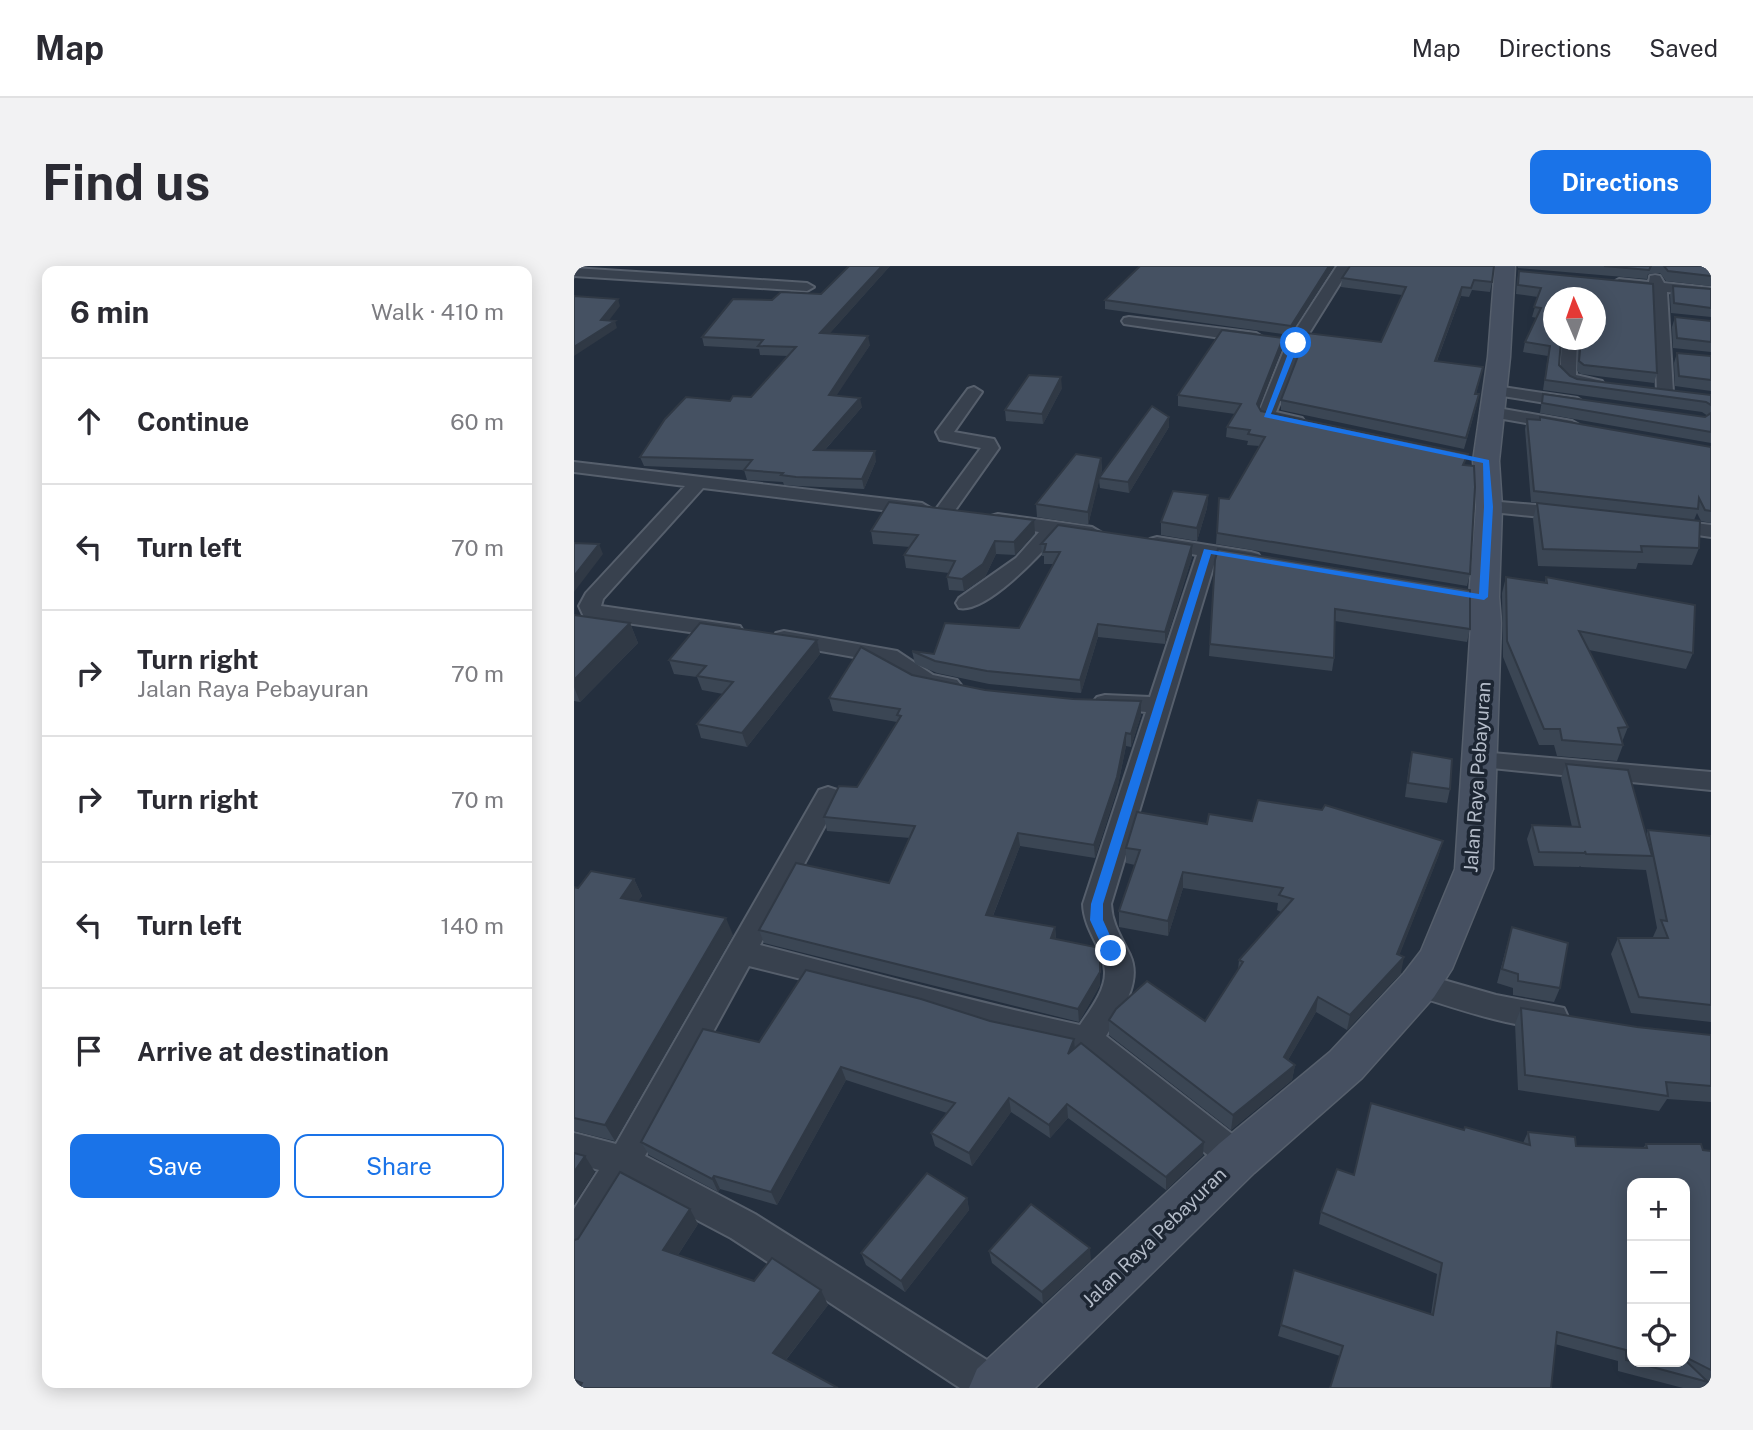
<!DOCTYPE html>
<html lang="en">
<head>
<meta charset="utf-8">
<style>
  body { margin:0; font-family:"Public Sans",sans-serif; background:#f2f2f3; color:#2b2b33 }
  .controls { position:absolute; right:21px; bottom:21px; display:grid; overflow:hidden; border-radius:14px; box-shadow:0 4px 18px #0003 }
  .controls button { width:63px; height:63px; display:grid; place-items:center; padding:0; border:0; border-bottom:2px solid #e1e1e2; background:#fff; color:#2b2b33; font:35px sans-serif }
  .compass { position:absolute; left:969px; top:21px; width:63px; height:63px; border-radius:50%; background:#fff; box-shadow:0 4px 18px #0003; rotate:358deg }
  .stop { position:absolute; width:21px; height:21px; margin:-16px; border:5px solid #1a73e8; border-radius:50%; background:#fff }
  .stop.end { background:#1a73e8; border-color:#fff; box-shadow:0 2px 7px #0008 }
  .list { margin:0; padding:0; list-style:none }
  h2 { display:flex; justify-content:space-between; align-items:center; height:91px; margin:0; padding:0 28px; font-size:30px }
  h2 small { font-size:23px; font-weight:400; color:#7c7c81 }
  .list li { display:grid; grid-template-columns:46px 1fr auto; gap:21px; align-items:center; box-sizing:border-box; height:126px; padding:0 28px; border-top:2px solid #e1e1e2 }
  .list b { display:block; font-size:26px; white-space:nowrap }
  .list p { margin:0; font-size:23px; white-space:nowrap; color:#7c7c81 }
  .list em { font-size:23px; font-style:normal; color:#7c7c81 }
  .actions { display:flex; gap:14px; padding:21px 28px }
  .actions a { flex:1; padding:16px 0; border:2px solid #1a73e8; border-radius:14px; text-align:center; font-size:24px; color:#1a73e8 }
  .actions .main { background:#1a73e8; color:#fff }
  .icon { flex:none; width:38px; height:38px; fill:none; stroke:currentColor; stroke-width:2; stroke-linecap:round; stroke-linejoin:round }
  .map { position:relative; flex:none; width:1137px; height:1122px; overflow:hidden; border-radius:14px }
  header { display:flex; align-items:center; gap:42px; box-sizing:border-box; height:98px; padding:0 35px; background:#fff; border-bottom:2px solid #e1e1e2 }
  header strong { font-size:33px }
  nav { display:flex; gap:38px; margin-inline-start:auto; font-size:24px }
  .intro { display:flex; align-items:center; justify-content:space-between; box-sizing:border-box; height:168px; padding:0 42px }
  h1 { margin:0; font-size:49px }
  .button { padding:18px 32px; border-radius:14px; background:#1a73e8; color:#fff; font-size:24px; font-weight:700 }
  main { display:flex; gap:42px; padding:0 42px }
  aside { flex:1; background:#fff; border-radius:14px; box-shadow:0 4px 18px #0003 }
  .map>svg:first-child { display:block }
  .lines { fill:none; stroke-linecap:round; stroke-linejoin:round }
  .minor-casing { stroke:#565f6c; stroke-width:4 }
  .secondary-casing { stroke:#565f6c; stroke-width:3 }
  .minor { fill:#38414e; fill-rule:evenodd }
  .secondary { fill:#465061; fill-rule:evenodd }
  .wall { fill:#3b4654; fill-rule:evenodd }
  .shaded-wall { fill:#303945 }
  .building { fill:#455162; stroke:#303945; stroke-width:2 }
  .route { fill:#1a73e8 }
  .labels { text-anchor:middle; stroke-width:7; stroke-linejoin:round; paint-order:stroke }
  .street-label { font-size:19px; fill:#b4bcc9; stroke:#1d2633 }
</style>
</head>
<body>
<header>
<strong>Map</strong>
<nav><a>Map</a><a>Directions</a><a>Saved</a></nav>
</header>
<div class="intro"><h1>Find us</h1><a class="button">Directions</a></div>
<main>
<aside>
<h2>6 min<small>Walk · 410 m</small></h2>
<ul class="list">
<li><svg class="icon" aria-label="ahead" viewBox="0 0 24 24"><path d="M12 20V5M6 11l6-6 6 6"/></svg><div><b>Continue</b></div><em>60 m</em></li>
<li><svg class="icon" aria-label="left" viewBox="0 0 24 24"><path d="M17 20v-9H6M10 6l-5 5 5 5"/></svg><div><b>Turn left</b></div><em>70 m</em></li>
<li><svg class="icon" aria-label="right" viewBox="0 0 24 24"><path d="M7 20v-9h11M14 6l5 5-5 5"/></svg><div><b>Turn right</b><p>Jalan Raya Pebayuran</p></div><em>70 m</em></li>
<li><svg class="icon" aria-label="right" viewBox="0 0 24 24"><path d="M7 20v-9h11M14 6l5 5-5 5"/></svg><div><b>Turn right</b></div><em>70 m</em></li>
<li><svg class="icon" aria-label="left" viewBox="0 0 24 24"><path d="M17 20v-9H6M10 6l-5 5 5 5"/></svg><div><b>Turn left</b></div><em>140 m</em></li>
<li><svg class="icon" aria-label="arrive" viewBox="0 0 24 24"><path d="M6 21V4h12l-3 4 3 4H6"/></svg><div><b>Arrive at destination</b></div></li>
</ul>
<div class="actions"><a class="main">Save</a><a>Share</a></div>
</aside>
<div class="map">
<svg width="1137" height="1122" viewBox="0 0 1137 1122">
  <rect width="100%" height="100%" fill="#242f3e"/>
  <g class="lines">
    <!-- minor casing -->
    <g class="minor-casing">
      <g id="minor">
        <path d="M763 0H777L729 77 702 146 728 152 731 156 722 161 692 156 685 146 713 77Z"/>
        <path d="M0 2 233 17 240 21 233 25 0 10Z"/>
        <path d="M1081 9 1086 10 1090 17 1137 22V30L1093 26 1099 126 1091 131 1083 126 1079 25 1045 21 1038 17 1045 13 1075 16 1076 10Z"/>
        <path d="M555 51 682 67 690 72 682 77 550 58 548 55 550 52Z"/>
        <path d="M988 74H1003L1002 109 1028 115 1030 118 1028 121C1014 124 996 121 986 111Z"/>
        <path d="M922 120 1003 132 1011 137 1003 142 916 128 914 125 916 122Z"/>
        <path d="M400 121 408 126 380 166 420 173 425 182 377 250H363L360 246 407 182 366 174 362 166 394 123Z"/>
        <path d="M918 141 998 155 1007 160 998 165 912 150 910 146Z"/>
        <path d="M0 196 348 237 358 243 348 249 129 222 29 333 27 340 166 360 169 365 166 370 158 372 10 351 5 340 12 327 111 220 0 206Z"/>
        <path d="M915 235 997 242 1007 248 997 254 908 245 905 241Z"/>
        <path d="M424 248 518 261 528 267 518 273 484 268C467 288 412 348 385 342L382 337 385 332 442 292 465 266 417 258 414 254 417 250Z"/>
        <path d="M1090 253 1137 259V271L1083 263 1080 259 1083 255Z"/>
        <path d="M583 271 677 286 684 288 687 292 684 296 677 298 642 292 537 638C538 658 547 671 556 689 569 717 546 747 532 770L675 881 680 892 675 903 663 907 651 903 505 785 419 766 351 744 175 700 71 890 181 948 435 1108 440 1122H386L157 972 55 918 13 986 0 991V943L25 904 0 897V867L42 878 245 524 254 521 263 524 267 530 186 679C293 706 399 736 506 759 516 744 532 724 531 705 530 683 510 665 509 638L572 446 523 441 519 436 523 431 531 429 576 431 623 289 576 281 573 277 576 273Z"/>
        <path d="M210 365 323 385 359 409 383 414 387 419 383 424 375 426 344 420 308 396 202 377 199 372 202 367Z"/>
        <path d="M907 486 1137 506V524L898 500 895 494 898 488Z"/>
        <path d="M845 707 922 729 990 742 994 751 990 760C959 770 868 738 834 727L830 719 834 711Z"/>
      </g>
    </g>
    <!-- secondary casing -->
    <g class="secondary-casing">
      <path id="secondary" d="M921 0H941L936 91 925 195 928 241 925 331 927 357 919 603 878 703 860 731 788 812 680 907 461 1122H395L403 1103 646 877 756 786 830 707 847 685 881 603 897 357 895 331 902 241 899 195 914 91Z"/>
    </g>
    <!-- minor -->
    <use href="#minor" class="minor"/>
    <!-- secondary -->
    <use href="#secondary" class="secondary"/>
  </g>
  <!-- wall -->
  <g class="wall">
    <path d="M275 0H316L255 68 296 79 262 129 288 141 251 184 302 195 290 223 224 220 210 219 209 216 173 214 170 204 70 200 66 191 156 135 177 131 214 90 186 89 185 83 130 80 128 71 198 34 247 28Z"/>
    <path d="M760 0 716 69 531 43V34Z"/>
    <path d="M776 0 918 16 916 26 898 24 895 31 887 30 863 95 909 101 902 128H905L903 138 890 183 707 144V134L807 76 828 29 767 21 768 12Z"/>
    <path d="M943 0H1137V20L1092 15 1086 7 1074 8 1073 13 944 2Z"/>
    <path d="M945 5 1083 107 1080 117 1007 108 1003 105 1004 74H1021L979 32 985 99 996 110 1003 113 1137 129V177L966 147 969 128 1131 151 1134 150 1128 146 969 124 974 90 949 86 951 76 963 52 958 51 964 31 942 28 943 14Z"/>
    <path d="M1099 20 1137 23V51L1097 47 1096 29Z"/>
    <path d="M1101 51 1137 55V86L1099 82 1098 61Z"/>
    <path d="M709 72 708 82 685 141 687 145 891 199 896 308 893 320 642 278 645 232 655 233 685 180 673 179 674 175 652 171 653 161 661 148 604 140V129Z"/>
    <path d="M1103 87 1137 90V125L1101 120 1100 97Z"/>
    <path d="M488 122 469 158 432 155 431 144Z"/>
    <path d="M595 151V161L555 227 526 222 525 214 514 259 463 251 462 238 527 192 528 204 526 211Z"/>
    <path d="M953 153 1137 181V257L1127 255 1123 247 1120 254 1125 282 1118 299 1064 297 1062 303 964 300 959 253 963 237 1026 244 957 236 951 163Z"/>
    <path d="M634 229 633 242 623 275 587 269V256Z"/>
    <path d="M297 265 461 267 441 289 422 288 411 311 390 325 375 324 373 311 375 307 332 302 330 289 336 281 299 278Z"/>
    <path d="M467 278 618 291 591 378 524 371 507 427 415 418 363 407 341 398 338 385 360 388 445 362 480 298H470V290H468Z"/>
    <path d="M641 294 896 363 893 376 761 355 760 392 758 405 635 390Z"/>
    <path d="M932 311 971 316 972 311 1119 387 1112 403 1015 384 1054 461 1048 476 1049 479 1043 495 983 490 980 479H965L929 391 928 327Z"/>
    <path d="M0 349 56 357 64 377 6 436 0 435Z"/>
    <path d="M243 374 246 388 173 481 127 472 123 458 149 428 128 424 123 411 100 408 95 394Z"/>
    <path d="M338 409 411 424 499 433 567 435V449L557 481 552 480 543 524 521 592 446 580 419 650 481 661 482 673 526 682V719L505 756 190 677 185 664 315 617 336 572 253 565 250 551 283 521 323 456 259 445 255 432Z"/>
    <path d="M838 486 876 523 873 537 831 531 835 500Z"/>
    <path d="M992 498 1072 569 1074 564 1137 570V756L1057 747 1037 688 1044 672H1080L1079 671 1083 662 1072 604 1007 601 1006 600 1005 601 960 600 953 573 958 559 998 561 987 512Z"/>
    <path d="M678 555 869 575 864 591 825 689 827 707 773 764 742 746 714 794 721 799 718 814 657 864 535 769V754L631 755 664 704 665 694 707 646 703 644 704 637 609 622 594 670 545 661V645L561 599 552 597V582L633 558Z"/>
    <path d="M60 613 68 630 64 635 159 669 41 875 0 865V621L4 622Z"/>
    <path d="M938 661 986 722 980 736 939 729V722L923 717 934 675Z"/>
    <path d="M947 742 1063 761 1137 769V836L1093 833 1085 845 944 824 941 758Z"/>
    <path d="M416 755 500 773V782L630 876 629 889 592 924 494 852 476 872 437 846 398 900 361 880 357 867 373 847 272 814 203 939 146 923 144 926 75 889 67 876 185 776Z"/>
    <path d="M891 861 949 877 954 866 1002 880 1069 882 1072 878 1137 885V1119L1133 1117 1128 1122H1109L1044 1105V1095L981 1078 766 1090 704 1070 707 1059 857 1048 863 1008 745 958 747 946 780 909 890 864ZM1111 917V1096H1058Z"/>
    <path d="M393 932 395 944 331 1026 292 999 287 987Z"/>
    <path d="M124 958 104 989 254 1039 212 1094 264 1122H0V974Z"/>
    <path d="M415 985 517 994 469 1038 418 997Z"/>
  </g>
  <!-- shaded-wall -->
  <g class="shaded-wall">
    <path d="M308 0H316L248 76 246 67Z"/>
    <path d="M755 0H760L716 69 717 60Z"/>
    <path d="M888 21 887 30 859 105 861 95Z"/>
    <path d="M44 33 46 40 30 61 27 54Z"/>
    <path d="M41 55 43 62 0 90V81Z"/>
    <path d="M294 70 296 79 257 138 255 129Z"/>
    <path d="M709 72 708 82 683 148V138Z"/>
    <path d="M487 111 488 122 469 158 468 148Z"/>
    <path d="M286 132 288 141 242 194 240 184Z"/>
    <path d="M595 151V161L555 227 554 216Z"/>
    <path d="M301 185 302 195 290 223 288 213Z"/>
    <path d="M527 192 528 204 514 259V246Z"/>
    <path d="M634 229 633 242 623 275V262Z"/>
    <path d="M460 254 461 267 441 289 440 276Z"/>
    <path d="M421 275 422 288 411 311 390 325 388 313Z"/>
    <path d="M25 278 29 288 0 326V310Z"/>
    <path d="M618 279V291L591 378V366Z"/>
    <path d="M56 357 64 377 6 436 0 421V414Z"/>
    <path d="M524 358V371L507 427 506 414Z"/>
    <path d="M243 374 246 388 173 481 168 467Z"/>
    <path d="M567 435V449L557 481V468Z"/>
    <path d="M552 467V480L543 524 521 592 520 579Z"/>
    <path d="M444 567 446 580 414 662 412 649Z"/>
    <path d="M869 575 864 591 820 703 830 691 827 707 773 764 776 749 823 688Z"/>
    <path d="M609 606V622L594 670V655Z"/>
    <path d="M60 613 68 630 55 648 47 632Z"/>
    <path d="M152 652 159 669 41 875 31 859Z"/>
    <path d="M481 661 482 674 477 672Z"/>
    <path d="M526 682V719L505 756 504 743Z"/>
    <path d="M744 731 742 746 707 806 710 791Z"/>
    <path d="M500 773 501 787 494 788Z"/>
    <path d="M721 799 718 814 657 864 659 849Z"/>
    <path d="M267 801 272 814 203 939 197 926Z"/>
    <path d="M435 832 437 846 398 900 395 887Z"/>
    <path d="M493 838 494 852 476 872 475 859Z"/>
    <path d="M630 876 629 889 592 924V911Z"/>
    <path d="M11 890 21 906 0 939V906Z"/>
    <path d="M140 910 146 923 144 926 138 913Z"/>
    <path d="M393 932 395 944 331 1026 327 1015Z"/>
    <path d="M116 943 124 958 98 998 89 984Z"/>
    <path d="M516 982 517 994 469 1038 468 1026Z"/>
    <path d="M247 1024 254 1039 207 1100 199 1087Z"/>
  </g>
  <!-- building -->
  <g class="building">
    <path d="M275 0H308L246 67 294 70 255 129 286 132 240 184 301 185 288 213 222 211 207 209 209 207 170 204 178 194 66 191 91 153 112 131 156 135 159 130 177 131 222 81 184 80 189 74 128 71 159 33 198 34 207 26 247 28Z"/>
    <path d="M566 0H755L717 60 531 34Z"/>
    <path d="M776 0H920L918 16 900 14 897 22 888 21 861 95 909 101 901 128H905L892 172 707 134 733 67 807 76 832 21 768 12Z"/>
    <path d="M1030 0H1077L1075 4Z"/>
    <path d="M1090 0H1137V10L1094 5Z"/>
    <path d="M945 5 1079 18 1083 107 1010 99 1005 95 1007 74H1021V32H979V74H987L985 99 996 110 1003 113 1137 129V139L1132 136 971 114 976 80 951 76 967 42 960 41 967 22 944 19Z"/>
    <path d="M1099 20 1137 23V42L1100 37Z"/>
    <path d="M0 30 44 33 27 54 41 55 0 81Z"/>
    <path d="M1101 51 1137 55V76L1103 72Z"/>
    <path d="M648 64 709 72 683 138 687 145 894 188 889 199 900 200 901 221 896 308 643 267 645 232 655 233 691 171 674 168 676 164 653 161 667 138 604 129Z"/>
    <path d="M1103 87 1137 90V114L1105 110Z"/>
    <path d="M455 109 487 111 468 148 431 144Z"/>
    <path d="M969 128 1131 151 1137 147V166L968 137Z"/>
    <path d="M578 140 595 151 554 216 525 212Z"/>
    <path d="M966 151 1137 181V245L1131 244 1125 232 1124 243 960 225 953 153 966 154Z"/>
    <path d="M502 188 527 192 514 246 462 238Z"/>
    <path d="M599 225 634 229 623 262 587 256Z"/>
    <path d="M315 236 460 254 440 276 421 275 409 298 388 313 373 311 381 295 330 289 344 269 297 265Z"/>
    <path d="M963 237 1126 255 1125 282 1067 280 1068 286 969 283Z"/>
    <path d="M484 259 618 279 591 366 524 358 506 414 413 405 361 395 338 385 360 388 371 357 445 362 486 286H470L472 278H467Z"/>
    <path d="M0 277 25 278 0 310Z"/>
    <path d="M644 283 896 324V363L761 343 760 392 636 378 641 294Z"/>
    <path d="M932 311 973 317 972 311 1121 339 1119 387 1005 365 1054 461 1044 462 1049 479 988 474 986 463H970L933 375Z"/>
    <path d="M0 349 56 357 0 414Z"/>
    <path d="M126 357 243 374 168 467 123 458 159 416 123 410 132 400 95 394Z"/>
    <path d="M287 381 338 409 411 424 499 433 567 435 557 468 552 467 543 511 520 579 444 567 412 649 481 661 477 672 526 682V706L504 743 185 664 222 597 315 617 341 560 250 551 265 520 283 521 327 450 323 449 326 443 255 432Z"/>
    <path d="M838 486 878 493 876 523 834 517Z"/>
    <path d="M992 498 1054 504 1078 590 1012 588 1011 585V587L965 586 958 559 1006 561Z"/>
    <path d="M684 534 748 544 751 539 869 575 823 688 830 691 776 749 744 731 710 791 721 799 659 849 535 754 542 743 573 715 631 755 669 696 665 694 719 633 705 629 709 622 609 606 594 655 545 645 566 584 552 582 563 546 633 558 635 548 678 555Z"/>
    <path d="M1074 564 1137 570V739L1065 731 1044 672H1094L1087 654 1093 655Z"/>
    <path d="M17 605 60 613 47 632 152 652 31 859 0 852V621L4 622Z"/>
    <path d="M938 661 994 677 986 722 944 715V708L928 703Z"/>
    <path d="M232 704 347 733 416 755 500 773 494 788 507 777 630 876 592 911 493 838 475 859 435 832 395 887 357 867 381 837 267 801 197 926 140 910 138 913 67 876 129 763 185 776Z"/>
    <path d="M947 742 1063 761 1137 769V820L1092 816 1094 830 951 809Z"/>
    <path d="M797 837 890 864 891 861 956 879 954 866 1001 871 1002 880 1073 882 1072 878H1127L1129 884 1137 885V1104L1111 1091V917H1058V1096H1111V1094L1134 1116 1052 1094V1084L983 1066 977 1122H756L769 1080 707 1059 720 1004 859 1049 868 997 747 946 763 903 780 909Z"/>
    <path d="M0 887 11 890 0 906Z"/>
    <path d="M46 906 116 943 89 984 180 1015 198 992 247 1024 199 1087 264 1122H5L8 1117 0 1114V974L4 973Z"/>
    <path d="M353 907 393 932 327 1015 287 987Z"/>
    <path d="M457 938 516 982 468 1026 415 985Z"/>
  </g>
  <!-- route -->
  <path class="route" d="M722 75 725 77 697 148 915 194 919 241 914 331 910 334 637 288 529 638V654L543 685 537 690 532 689 516 654 517 638 630 283 905 328 910 241 909 197 690 151 718 77Z"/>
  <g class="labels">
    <!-- street labels -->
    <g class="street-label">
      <text transform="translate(903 511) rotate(-86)" y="7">Jalan Raya Pebayuran</text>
      <text transform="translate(580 971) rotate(-44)" y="7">Jalan Raya Pebayuran</text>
    </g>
  </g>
</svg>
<div class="controls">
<button>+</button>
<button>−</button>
<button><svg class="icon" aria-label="locate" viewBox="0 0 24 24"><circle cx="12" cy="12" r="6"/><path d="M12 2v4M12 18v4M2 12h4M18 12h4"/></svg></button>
</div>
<svg class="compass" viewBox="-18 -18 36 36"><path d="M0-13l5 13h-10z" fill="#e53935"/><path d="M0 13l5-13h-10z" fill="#7c7c81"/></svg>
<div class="stop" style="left:722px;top:77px"></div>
<div class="stop end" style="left:537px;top:685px"></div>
</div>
</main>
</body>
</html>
